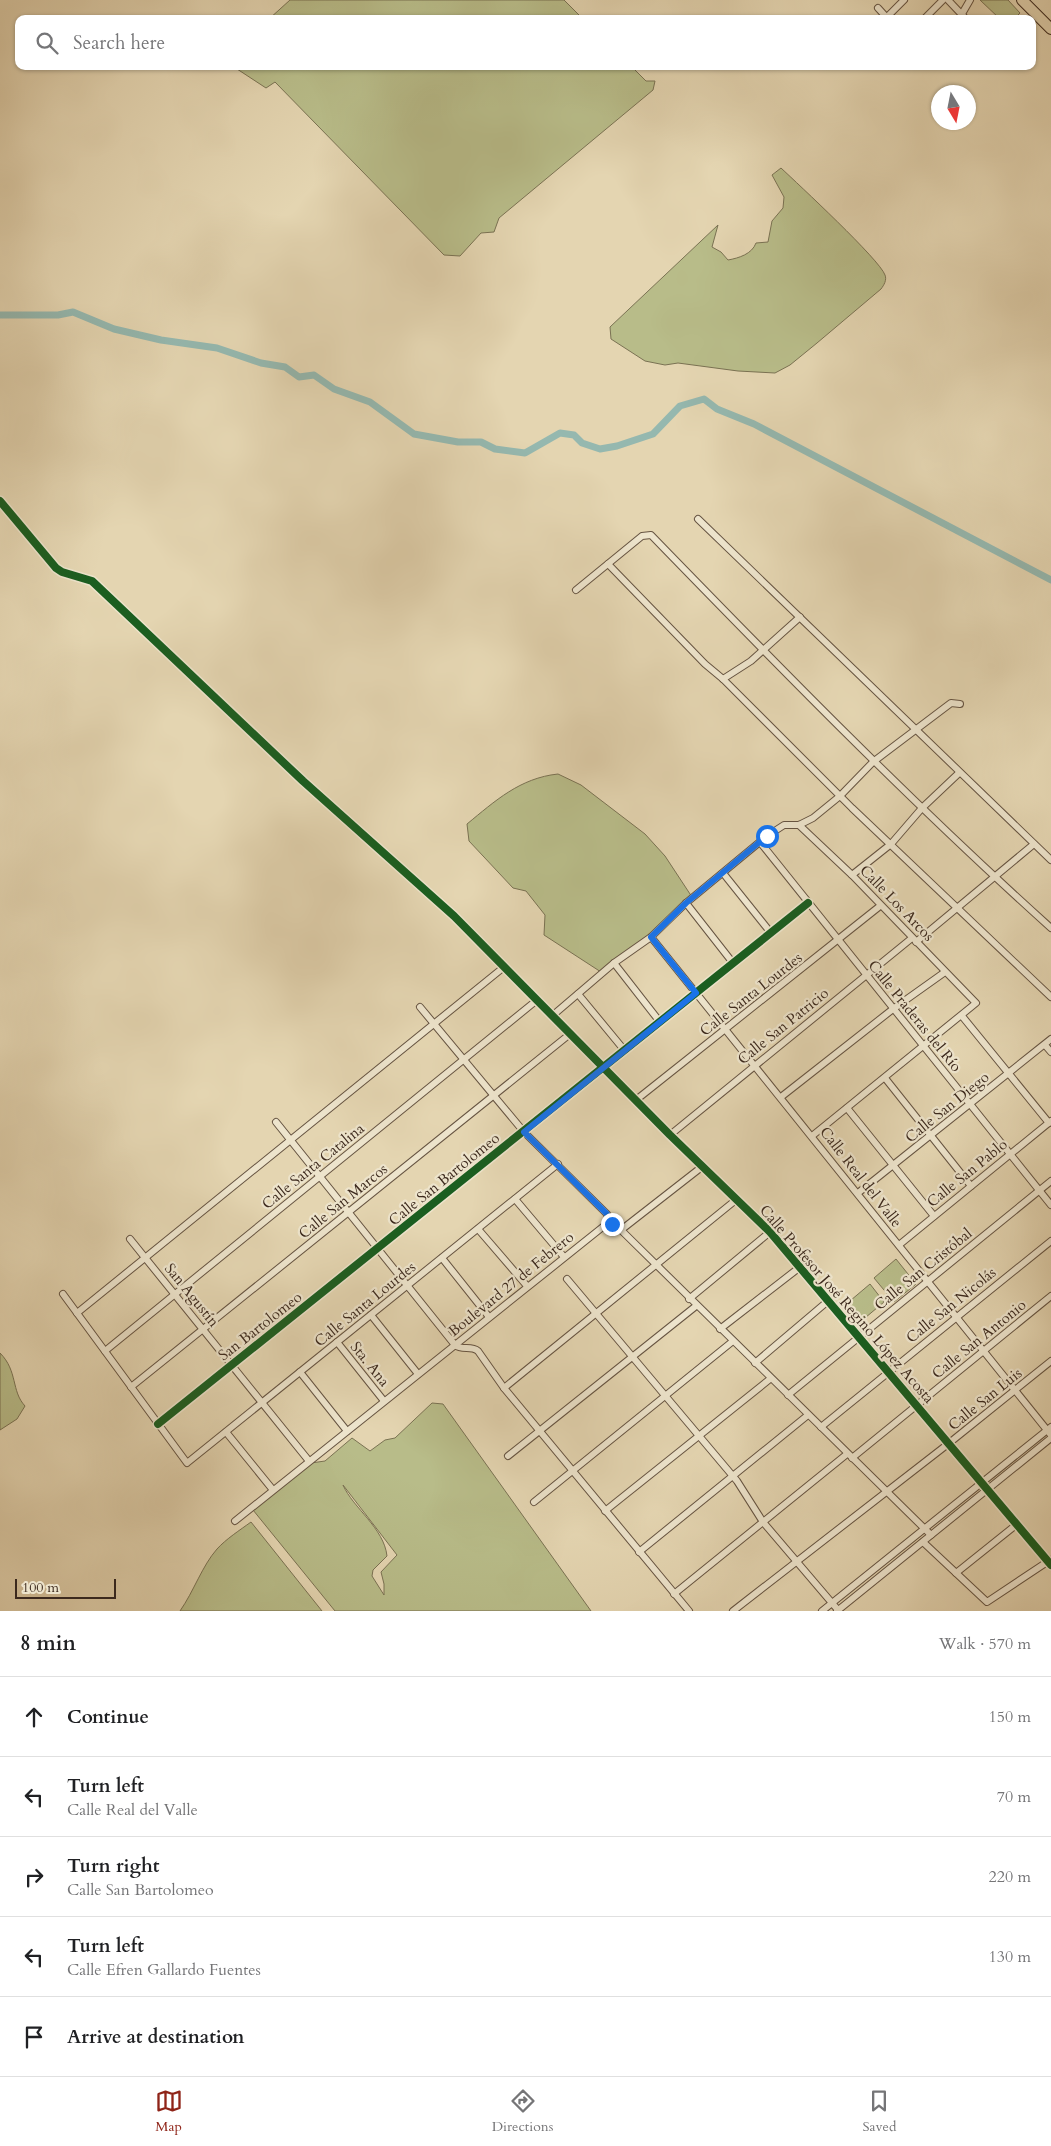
<!DOCTYPE html>
<html lang="en">
<head>
<meta charset="utf-8">
<style>
  body { margin:0; font-family:Cardo,serif; background:#f6f6f6; color:#202124 }
  .compass { position:absolute; left:931px; top:85px; width:45px; height:45px; border-radius:50%; background:#fff; box-shadow:0 1px 4px #0004; rotate:170deg }
  .scale { position:absolute; left:15px; bottom:12px; width:101px; box-sizing:border-box; padding-left:5px; border:2px solid #3c291d; border-top:0; font-size:14px; line-height:18px; white-space:nowrap; color:#3c291d; -webkit-text-stroke:4px #ede4cc; paint-order:stroke }
  .stop { position:absolute; width:15px; height:15px; margin:-11px; border:4px solid #1a73e8; border-radius:50%; background:#fff }
  .stop.end { background:#1a73e8; border-color:#fff; box-shadow:0 1px 5px #0008 }
  .list { margin:0; padding:0; list-style:none }
  h2 { display:flex; justify-content:space-between; align-items:center; height:65px; margin:0; padding:0 20px; font-size:21px }
  h2 small { font-size:16px; font-weight:400; color:#757577 }
  .list li { display:grid; grid-template-columns:32px 1fr auto; gap:15px; align-items:center; box-sizing:border-box; height:80px; padding:0 20px; border-top:1px solid #e0e0e0 }
  .list b { display:block; font-size:19px; white-space:nowrap }
  .list p { margin:0; font-size:16px; white-space:nowrap; color:#757577 }
  .list em { font-size:16px; font-style:normal; color:#757577 }
  .icon { flex:none; width:28px; height:28px; fill:none; stroke:currentColor; stroke-width:2; stroke-linecap:round; stroke-linejoin:round }
  .map { position:relative; flex:none; width:1051px; height:1611px; overflow:hidden }
  .search { position:absolute; background:#fff; box-shadow:0 1px 4px #0004; left:15px; right:15px; top:15px; height:55px; display:flex; align-items:center; gap:12px; box-sizing:border-box; padding:0 18px; border-radius:10px; color:#757577; font-size:19px }
  .sheet { height:465px; background:#fff }
  nav { display:flex; justify-content:space-around; align-items:center; box-sizing:border-box; height:70px; border-top:1px solid #e0e0e0; background:#fff; font-size:14px; color:#757577 }
  nav a { display:grid; justify-items:center; gap:2px }
  nav .on { color:#8f2418 }
  .map>svg:first-child { display:block }
  .green { fill:#b8bc89; stroke:#7a7253; fill-rule:evenodd }
  .lines { fill:none; stroke-linecap:round; stroke-linejoin:round }
  .canal { stroke:#95b8af; stroke-width:7 }
  .minor-casing { stroke:#665442; stroke-width:8 }
  .primary-casing { stroke:#3c291d; stroke-width:12 }
  .minor { stroke:#ede4cc; stroke-width:6 }
  .primary { stroke:#e4d5b1; stroke-width:10 }
  .cycleway-casing { stroke:#ede4cc; stroke-width:11 }
  .cycleway { stroke:#1b5e20; stroke-width:8 }
  .route { stroke:#1a73e8; stroke-width:6 }
  .labels { text-anchor:middle; stroke-width:4.5; stroke-linejoin:round; paint-order:stroke }
  .street-label { font-size:15px; fill:#3c291d; stroke:#ede4cc }
</style>
</head>
<body>
<div class="map">
<svg width="1051" height="1611" viewBox="0 0 1051 1611">
  <rect width="100%" height="100%" fill="#e4d5b1"/>
  <filter id="stains"><feTurbulence type="fractalNoise" baseFrequency=".004" numOctaves="4"/><feColorMatrix values="0 0 0 0 .2 0 0 0 0 .09 0 0 0 0 .02 0 0 0 .5 -.17"/></filter>
  <radialGradient id="worn" r=".72"><stop offset=".6" stop-color="#630" stop-opacity="0"/><stop offset="1" stop-color="#630" stop-opacity=".3"/></radialGradient>
  <!-- green -->
  <g class="green">
    <path d="M290 0H564L583 19H269Z"/>
    <path d="M980 0H1008L1020 13 1014 19H1000Z"/>
    <path d="M631 66 646 81H655L653 90 499 218 494 232 481 233 460 256 444 255 275 82 266 88 234 67Z"/>
    <path d="M781 168C798 184 880 260 885 275 887 280 884 285 881 289L817 343 790 365 775 373 738 371 678 363 665 365 645 361 611 339 610 327 718 225 712 247 721 252 728 260C739 258 752 254 756 243L768 242 772 221 783 208 784 197 772 175Z"/>
    <path d="M558 774 581 785 645 834 665 856 692 897 688 905 601 972 544 935 545 915 526 891 513 888 469 841 467 824C495 801 520 778 558 774Z"/>
    <path d="M896 1259 916 1284 894 1302 874 1278Z"/>
    <path d="M870 1284 884 1302 859 1323 844 1306Z"/>
    <path d="M0 1353C18 1371 11 1391 25 1406L17 1419 0 1430Z"/>
    <path d="M432 1403 443 1404 591 1611H335L253 1510 311 1463 325 1461 352 1438 370 1451 385 1440 395 1438ZM343 1485 397 1555 381 1572 384 1584V1595L372 1576 373 1570 387 1556C384 1528 353 1508 343 1485Z"/>
    <path d="M251 1522 322 1611H180C194 1591 202 1566 217 1549 226 1539 240 1530 251 1522Z"/>
  </g>
  <g class="lines">
    <!-- canal -->
    <path class="canal" d="M0 315H58L73 312 114 329 161 340 217 348 261 363 285 367 299 377 314 375 334 389 370 402 414 434 458 442H481L495 449 525 453 560 433 574 435 582 443 600 449 617 446 653 434 680 406 704 399 717 409 754 424 1051 580"/>
    <!-- minor casing -->
    <g class="minor-casing">
      <g id="minor">
        <path d="M948 0 966 19"/>
        <path d="M878 8 888 19"/>
        <path d="M887 17 904 0"/>
        <path d="M924 19 943 0"/>
        <path d="M959 19 970 0"/>
        <path d="M0 501 56 568 62 572 92 581 303 781 454 916 670 1135 770 1232 1051 1565"/>
        <path d="M698 519 1051 860"/>
        <path d="M608 564 705 664 723 679 852 808 1051 997"/>
        <path d="M576 590 642 536 651 535C781 669 912 803 1051 928"/>
        <path d="M723 679 751 661 800 617"/>
        <path d="M799 825 852 875 976 1003 812 1136"/>
        <path d="M760 842 1051 1205"/>
        <path d="M723 873 771 933"/>
        <path d="M852 875 891 844 922 808 959 773"/>
        <path d="M686 903 733 963"/>
        <path d="M651 937 1051 1435"/>
        <path d="M916 942 1034 844"/>
        <path d="M614 963 660 1022"/>
        <path d="M578 994 625 1051"/>
        <path d="M420 1007 524 1132 607 1214 609 1222 621 1230 931 1535"/>
        <path d="M552 1016 614 963 651 937 686 903 767 836 784 825H799L813 818 840 796 873 762 951 703 960 704"/>
        <path d="M962 1016 1049 1123"/>
        <path d="M1045 1045 1051 1052"/>
        <path d="M885 1078 971 1186"/>
        <path d="M781 1097 893 1009 945 972"/>
        <path d="M636 1100 880 906"/>
        <path d="M847 1108 934 1216"/>
        <path d="M276 1122 455 1345C462 1351 471 1345 478 1351L504 1388 689 1611"/>
        <path d="M670 1135 912 938"/>
        <path d="M858 1193 1051 1039"/>
        <path d="M515 1199 564 1257"/>
        <path d="M478 1229 527 1286"/>
        <path d="M621 1230 703 1166"/>
        <path d="M130 1239 309 1461"/>
        <path d="M899 1245 1051 1121"/>
        <path d="M442 1258 489 1317"/>
        <path d="M567 1279 737 1481 763 1522 838 1610"/>
        <path d="M63 1294 187 1463 558 1164"/>
        <path d="M689 1299 770 1232"/>
        <path d="M77 1313 504 967"/>
        <path d="M371 1315 418 1374"/>
        <path d="M720 1329 800 1267"/>
        <path d="M337 1342 384 1401"/>
        <path d="M105 1351 537 1000"/>
        <path d="M755 1363 828 1301"/>
        <path d="M300 1372 347 1431"/>
        <path d="M131 1387 570 1034"/>
        <path d="M504 1388 737 1199"/>
        <path d="M788 1395 1051 1181"/>
        <path d="M158 1424 808 903"/>
        <path d="M821 1427 1051 1241"/>
        <path d="M226 1432 273 1490"/>
        <path d="M508 1456 696 1306"/>
        <path d="M852 1458 1051 1296"/>
        <path d="M534 1502 733 1341"/>
        <path d="M605 1511 770 1379"/>
        <path d="M235 1521 609 1222"/>
        <path d="M923 1542 987 1602 1050 1560"/>
        <path d="M639 1552 808 1415"/>
        <path d="M956 1573 1016 1525"/>
        <path d="M674 1594 847 1454"/>
        <path d="M733 1611 948 1444 1051 1361"/>
        <path d="M822 1611 1051 1427"/>
        <path d="M837 1611 1051 1438"/>
      </g>
    </g>
    <!-- primary casing -->
    <g class="primary-casing">
      <path id="primary" d="M1022 0 1051 29"/>
    </g>
    <!-- minor -->
    <use href="#minor" class="minor"/>
    <!-- primary -->
    <use href="#primary" class="primary"/>
    <!-- cycleway casing -->
    <g class="cycleway-casing">
      <g id="cycleway">
        <path d="M0 501 56 568 62 572 92 581 303 781 454 916 670 1135 770 1232 1051 1565"/>
        <path d="M158 1424 808 903"/>
      </g>
    </g>
    <!-- cycleway -->
    <use href="#cycleway" class="cycleway"/>
  </g>
  <g class="lines">
    <!-- route -->
    <path class="route" d="M612 1224 609 1222 607 1214 524 1132 696 993 651 937 686 903 767 836"/>
  </g>
  <g class="labels">
    <!-- street labels -->
    <g class="street-label">
      <text transform="translate(897 903) rotate(46)" y="5">Calle Los Arcos</text>
      <text transform="translate(751 994) rotate(-38)" y="5">Calle Santa Lourdes</text>
      <text transform="translate(915 1016) rotate(51)" y="5">Calle Praderas del Río</text>
      <text transform="translate(783 1026) rotate(-39)" y="5">Calle San Patricio</text>
      <text transform="translate(947 1107) rotate(-39)" y="5">Calle San Diego</text>
      <text transform="translate(313 1166) rotate(-39)" y="5">Calle Santa Catalina</text>
      <text transform="translate(967 1173) rotate(-39)" y="5">Calle San Pablo</text>
      <text transform="translate(861 1177) rotate(52)" y="5">Calle Real del Valle</text>
      <text transform="translate(444 1179) rotate(-39)" y="5">Calle San Bartolomeo</text>
      <text transform="translate(343 1201) rotate(-39)" y="5">Calle San Marcos</text>
      <text transform="translate(923 1269) rotate(-39)" y="5">Calle San Cristóbal</text>
      <text transform="translate(511 1284) rotate(-39)" y="5">Boulevard 27 de Febrero</text>
      <text transform="translate(192 1295) rotate(51)" y="5">San Agustín</text>
      <text transform="translate(365 1304) rotate(-39)" y="5">Calle Santa Lourdes</text>
      <text transform="translate(847 1304) rotate(49)" y="5">Calle Profesor José Regino López Acosta</text>
      <text transform="translate(951 1305) rotate(-39)" y="5">Calle San Nicolás</text>
      <text transform="translate(260 1326) rotate(-38)" y="5">San Bartolomeo</text>
      <text transform="translate(979 1339) rotate(-39)" y="5">Calle San Antonio</text>
      <text transform="translate(370 1364) rotate(51)" y="5">Sta. Ana</text>
      <text transform="translate(985 1399) rotate(-39)" y="5">Calle San Luis</text>
    </g>
  </g>
  <rect width="100%" height="100%" filter="url(#stains)"/>
  <rect width="100%" height="100%" fill="url(#worn)"/>
</svg>
<svg class="compass" viewBox="-18 -18 36 36"><path d="M0-13l5 13h-10z" fill="#e53935"/><path d="M0 13l5-13h-10z" fill="#757577"/></svg>
<div class="scale">100 m</div>
<div class="stop" style="left:767px;top:836px"></div>
<div class="stop end" style="left:612px;top:1224px"></div>
<div class="search"><svg class="icon" aria-label="search" viewBox="0 0 24 24"><circle cx="10" cy="10" r="6"/><path d="M15 15l6 6"/></svg>Search here</div>
</div>
<section class="sheet">
<h2>8 min<small>Walk · 570 m</small></h2>
<ul class="list">
<li><svg class="icon" aria-label="ahead" viewBox="0 0 24 24"><path d="M12 20V5M6 11l6-6 6 6"/></svg><div><b>Continue</b></div><em>150 m</em></li>
<li><svg class="icon" aria-label="left" viewBox="0 0 24 24"><path d="M17 20v-9H6M10 6l-5 5 5 5"/></svg><div><b>Turn left</b><p>Calle Real del Valle</p></div><em>70 m</em></li>
<li><svg class="icon" aria-label="right" viewBox="0 0 24 24"><path d="M7 20v-9h11M14 6l5 5-5 5"/></svg><div><b>Turn right</b><p>Calle San Bartolomeo</p></div><em>220 m</em></li>
<li><svg class="icon" aria-label="left" viewBox="0 0 24 24"><path d="M17 20v-9H6M10 6l-5 5 5 5"/></svg><div><b>Turn left</b><p>Calle Efren Gallardo Fuentes</p></div><em>130 m</em></li>
<li><svg class="icon" aria-label="arrive" viewBox="0 0 24 24"><path d="M6 21V4h12l-3 4 3 4H6"/></svg><div><b>Arrive at destination</b></div></li>
</ul>
</section>
<nav>
<a class="on"><svg class="icon" aria-label="map" viewBox="0 0 24 24"><path d="M3 6l6-2 6 2 6-2v14l-6 2-6-2-6 2zM9 4v14M15 6v14"/></svg>Map</a>
<a><svg class="icon" aria-label="directions" viewBox="0 0 24 24"><path d="M12 3l9 9-9 9-9-9zM9 14v-3h6M13 9l2 2-2 2"/></svg>Directions</a>
<a><svg class="icon" aria-label="saved" viewBox="0 0 24 24"><path d="M7 4h10v16l-5-4-5 4z"/></svg>Saved</a>
</nav>
</body>
</html>
